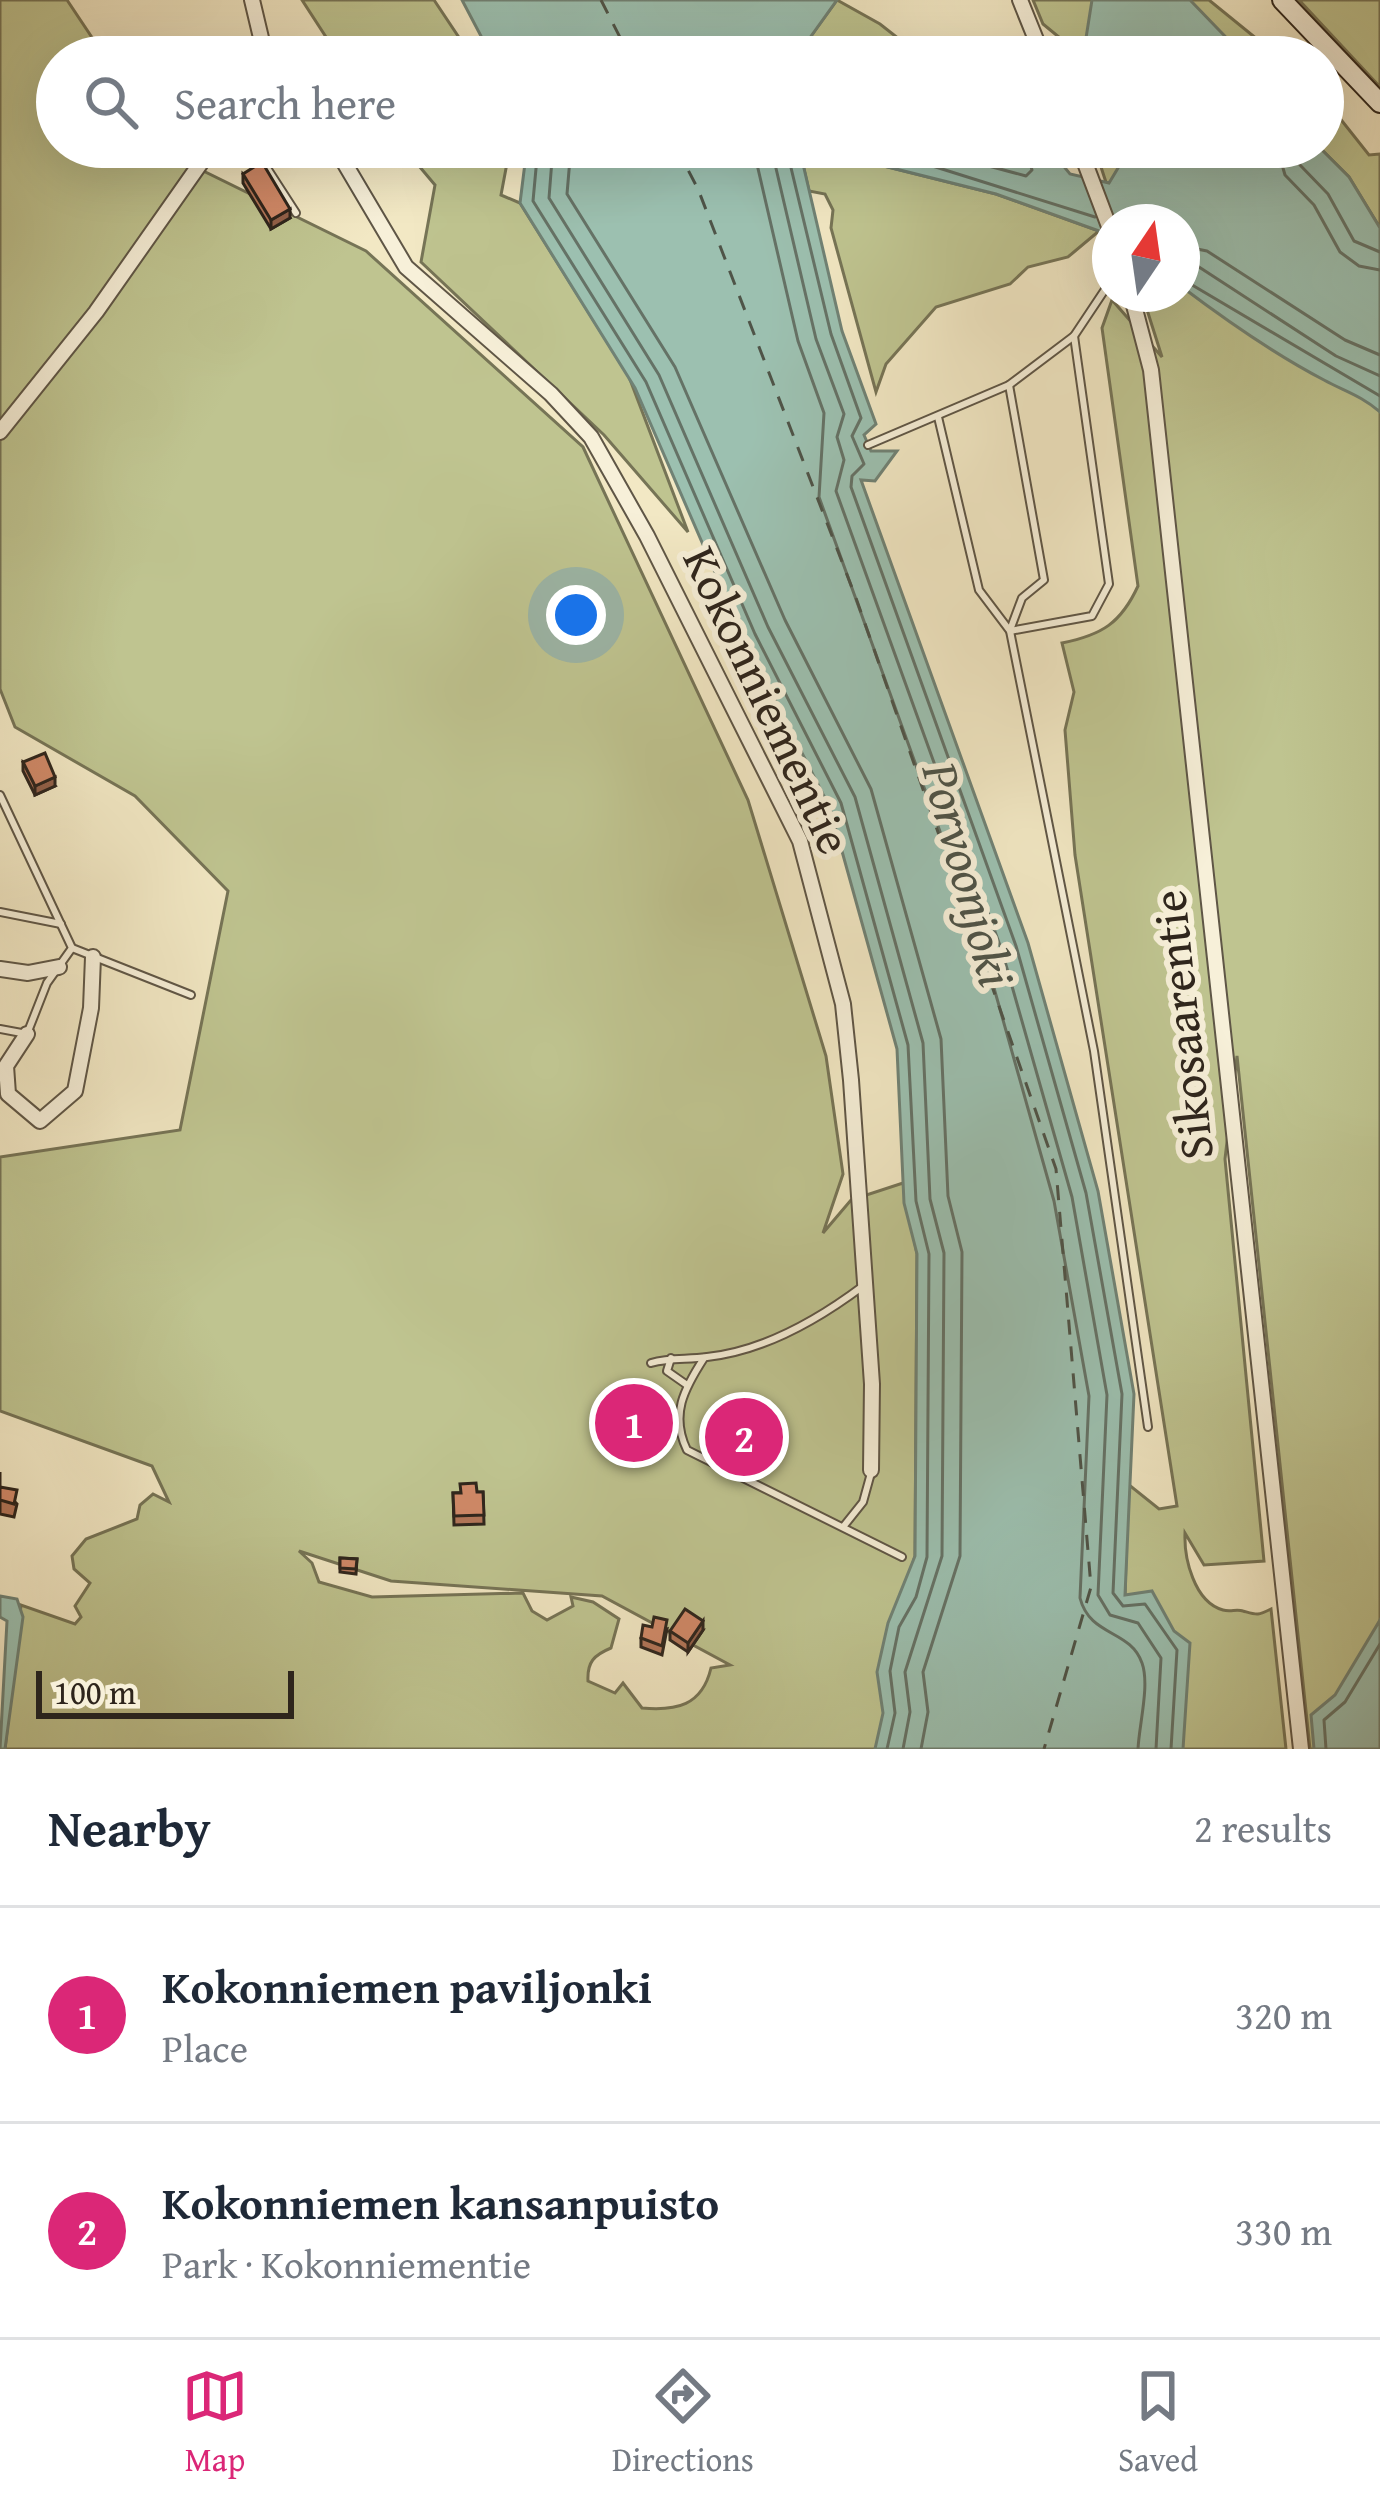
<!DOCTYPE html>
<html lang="en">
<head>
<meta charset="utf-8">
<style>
  body { margin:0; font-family:"Gentium Book Plus",serif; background:#f2f2f3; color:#1f2937 }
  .compass { position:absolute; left:1092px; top:204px; width:108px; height:108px; border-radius:50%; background:#fff; box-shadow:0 12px 48px #0002; rotate:13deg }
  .scale { position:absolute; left:36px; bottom:30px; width:258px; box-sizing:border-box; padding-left:12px; border:6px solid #2e251c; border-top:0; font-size:33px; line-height:42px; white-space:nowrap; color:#2e251c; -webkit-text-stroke:9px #f7f0d9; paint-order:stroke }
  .you { position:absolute; left:576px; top:615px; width:42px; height:42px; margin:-30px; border:9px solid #fff; border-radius:50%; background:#1a73e8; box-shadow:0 0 0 18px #1a73e833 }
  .badge { display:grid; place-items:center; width:78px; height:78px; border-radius:50%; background:#db2777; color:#fff; font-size:39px; font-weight:700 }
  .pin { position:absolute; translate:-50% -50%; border:6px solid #fff; box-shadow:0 3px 12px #0006 }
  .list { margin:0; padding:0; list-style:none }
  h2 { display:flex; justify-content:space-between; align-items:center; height:156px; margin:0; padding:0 48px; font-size:51px }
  h2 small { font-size:39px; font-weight:400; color:#747a83 }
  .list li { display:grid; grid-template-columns:78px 1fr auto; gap:36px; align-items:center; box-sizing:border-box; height:216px; padding:0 48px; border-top:3px solid #e0e1e3 }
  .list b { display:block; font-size:45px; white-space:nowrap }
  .list p { margin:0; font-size:39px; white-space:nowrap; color:#747a83 }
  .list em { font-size:39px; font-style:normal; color:#747a83 }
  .icon { flex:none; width:66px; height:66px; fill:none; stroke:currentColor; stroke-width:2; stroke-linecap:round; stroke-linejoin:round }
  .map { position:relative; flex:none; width:1380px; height:1749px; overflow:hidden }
  .search { position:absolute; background:#fff; box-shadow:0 12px 48px #0002; left:36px; right:36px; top:36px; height:132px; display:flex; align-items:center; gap:30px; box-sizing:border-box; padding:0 42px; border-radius:66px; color:#747a83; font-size:45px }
  .sheet { height:588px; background:#fff }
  nav { display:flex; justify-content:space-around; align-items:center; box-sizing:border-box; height:168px; border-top:3px solid #e0e1e3; background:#fff; font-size:33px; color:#747a83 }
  nav a { display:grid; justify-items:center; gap:6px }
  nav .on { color:#db2777 }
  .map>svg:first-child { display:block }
  .green { fill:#bfc490; stroke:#767456; stroke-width:3; fill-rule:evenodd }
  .water { fill:#9cc0b0; stroke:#708275; stroke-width:3 }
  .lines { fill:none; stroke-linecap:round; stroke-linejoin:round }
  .shore { stroke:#657266; stroke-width:3 }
  .ferry { stroke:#4f5448; stroke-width:3; stroke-dasharray:15 12; stroke-linecap:butt }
  .lane-casing { stroke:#5f5646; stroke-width:10 }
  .street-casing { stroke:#5f5646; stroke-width:18 }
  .secondary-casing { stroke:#2e251c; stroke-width:22 }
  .lane { stroke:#f7f0d9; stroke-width:6 }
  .street { stroke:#f7f0d9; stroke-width:14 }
  .secondary { stroke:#f7f0d9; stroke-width:18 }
  .wall { fill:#b37659; stroke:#2e251c; stroke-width:3 }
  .shaded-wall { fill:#926049; stroke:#2e251c; stroke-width:3 }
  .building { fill:#d08968; stroke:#2e251c; stroke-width:3 }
  .labels { text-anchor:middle; stroke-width:12; stroke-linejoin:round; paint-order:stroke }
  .street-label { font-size:48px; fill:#2e251c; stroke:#f7f0d9 }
  .water-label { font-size:51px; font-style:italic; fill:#4f5448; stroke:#f7f0d9 }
</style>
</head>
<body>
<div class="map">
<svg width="1380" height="1749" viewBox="0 0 1380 1749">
  <rect width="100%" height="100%" fill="#f2e8c4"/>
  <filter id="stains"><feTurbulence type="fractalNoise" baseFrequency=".00167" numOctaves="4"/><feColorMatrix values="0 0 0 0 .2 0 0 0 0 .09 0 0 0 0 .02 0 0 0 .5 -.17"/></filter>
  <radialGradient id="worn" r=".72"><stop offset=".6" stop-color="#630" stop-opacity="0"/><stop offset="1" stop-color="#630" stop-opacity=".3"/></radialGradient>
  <!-- green -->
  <g class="green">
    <path d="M0 0H67L105 57H57V147H165L171 155 366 251 583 447 748 800 826 1056 843 1174 823 1233 851 1200 903 1183 917 1254 915 1556 904 1593 905 1749H5L21 1605 75 1624 81 1617 75 1606 90 1583 74 1569 72 1556 86 1539 137 1519 140 1505 153 1494 169 1502 152 1466 0 1411V1157L180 1130 228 891 135 796 15 727 0 689ZM299 1551 391 1581 602 1596 730 1665 711 1668C702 1706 676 1711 642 1708L623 1683 615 1693 588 1681C587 1662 594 1655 611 1648L619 1619 593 1602 571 1597 573 1606 547 1620 532 1611 523 1593 372 1597 319 1582 312 1563Z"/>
    <path d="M302 0H434L472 57H339Z"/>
    <path d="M837 0 880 24 922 57H806L809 39Z"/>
    <path d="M1033 0H1139L1083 57 1043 24Z"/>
    <path d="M1166 0H1209L1279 57H1236Z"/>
    <path d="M1300 0H1380V87L1299 0Z"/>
    <path d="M1323 97 1369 155 1380 154V228L1349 177 1319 147H1291H1323Z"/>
    <path d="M403 147H510L501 195 520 203 629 377 688 532 604 435 421 262 435 185Z"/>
    <path d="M799 147H847L880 165 996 194 1099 231 1068 257 1028 267 1010 284 936 307 886 364 876 392 831 228 833 210 825 194 809 191Z"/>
    <path d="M1111 147 1380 264V1749H1310L1237 1056 1225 1159 1264 1561 1204 1565 1185 1533C1184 1558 1194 1602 1223 1610 1230 1612 1237 1609 1243 1611 1257 1615 1257 1616 1271 1609L1286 1749H1159L1125 1596 1128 1484 1159 1509 1177 1506 1075 855 1065 730 1074 692 1062 643C1102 635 1121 623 1138 586L1102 328 1112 300 1162 357 1142 294H1182V222H1119L1101 167 1115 161Z"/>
  </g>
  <!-- water -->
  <g class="water">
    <path d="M462 0H837L809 39 806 57H492Z"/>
    <path d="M1092 0H1190L1245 57H1083Z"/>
    <path d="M527 147H799L842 331 876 424 864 435 871 451H897L875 481 861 480 1028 943 1098 1191 1134 1394 1125 1595 1152 1591 1174 1631 1190 1643 1183 1749H875L883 1713 877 1672 888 1623 915 1556 917 1254 904 1203 897 1049 830 808 744 639 635 388 520 203Z"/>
    <path d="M847 147H1048L1070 174 1109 183 1118 168 1111 147H1319L1349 177 1380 228V412C1362 396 1344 391 1324 380 1274 354 1227 321 1182 287V222H1110V232L1099 231 996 194 880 165Z"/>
    <path d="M0 1596 17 1599 23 1617 5 1749H0L7 1621 0 1617Z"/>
    <path d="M1380 1620V1749H1314L1311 1715 1335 1695Z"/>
  </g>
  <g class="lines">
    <!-- shore -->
    <g class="shore">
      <path d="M538 147 533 201 646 382 755 634 841 803 908 1045 916 1201 929 1254 927 1557 916 1597 899 1627 890 1671 895 1713 887 1749"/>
      <path d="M553 147 549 198 659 375 768 627 855 797 923 1043 930 1199 944 1253 942 1556 905 1672 910 1712 903 1749"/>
      <path d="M571 147 567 194 675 367 785 620 871 789 941 1039 948 1196 962 1252 960 1556 923 1672 928 1712 921 1749"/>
      <path d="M753 147 798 341 824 413 819 497 985 956 1054 1201 1089 1396 1080 1598C1090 1637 1130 1629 1142 1663 1150 1685 1139 1725 1138 1749"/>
      <path d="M771 147 816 339 844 414 837 437 844 460 836 491 1002 951 1072 1197 1107 1395 1098 1595 1110 1615 1138 1623 1161 1658 1156 1749"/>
      <path d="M786 147 831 334 861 418 852 436 864 464 852 476 851 487 1016 946 1086 1193 1122 1394 1113 1593 1123 1606 1145 1604 1177 1650 1171 1749"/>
      <path d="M872 147 1095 217"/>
      <path d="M918 147 1026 176 1032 170 1025 147"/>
      <path d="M1277 147 1285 175 1314 205 1340 252 1359 266 1380 270"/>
      <path d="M1295 147 1300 165 1328 194 1354 241 1380 252"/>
      <path d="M1182 246 1207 251 1345 340 1380 355"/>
      <path d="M1182 264 1199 267 1336 356 1380 376"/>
      <path d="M1182 279 1380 396"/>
      <path d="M1326 1749 1324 1720 1345 1702 1380 1644"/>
    </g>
    <!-- ferry -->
    <g class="ferry">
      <path d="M601 0 630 57"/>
      <path d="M676 147 698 189 856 598 1056 1169 1091 1587 1044 1749"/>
    </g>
    <!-- lane casing -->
    <g class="lane-casing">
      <g id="lane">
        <path d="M295 147 265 165 296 213"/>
        <path d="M1009 385 1044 580 1022 598 1010 630"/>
        <path d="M938 417 979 590 1010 631 1094 1051 1148 1427"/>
        <path d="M868 445 1009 385 1074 336 1110 282"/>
        <path d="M1010 631 1092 616 1109 584 1074 336"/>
        <path d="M0 795 72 948 47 983 27 1034 0 1029"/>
        <path d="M0 912 61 924"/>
        <path d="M72 948 191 995"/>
        <path d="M671 1358 667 1371 687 1385"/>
        <path d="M704 1358C684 1389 670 1415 687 1450L902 1557"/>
        <path d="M651 1363C671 1357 687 1360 707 1357 764 1351 819 1319 863 1286"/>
        <path d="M843 1527 863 1502 871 1473"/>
      </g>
    </g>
    <!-- street casing -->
    <g class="street-casing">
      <g id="street">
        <path d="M252 0 262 42 277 57"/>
        <path d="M1020 0 1043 57"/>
        <path d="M335 147 406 267 551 394 591 437 647 536 800 841 843 1004 851 1080 872 1384 871 1470"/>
        <path d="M1079 147 1110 229"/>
        <path d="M1131 294 1151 370 1301 1749"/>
        <path d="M0 432 96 312 212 147"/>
        <path d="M0 969 28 973 59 967"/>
        <path d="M27 1034 6 1066 8 1094 40 1121 75 1091 91 1008 93 957"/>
      </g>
    </g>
    <!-- secondary casing -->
    <g class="secondary-casing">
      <path id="secondary" d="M1282 0 1380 103"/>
    </g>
    <!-- lane -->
    <use href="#lane" class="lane"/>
    <!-- street -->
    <use href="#street" class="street"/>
    <!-- secondary -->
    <use href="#secondary" class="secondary"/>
  </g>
  <!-- wall -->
  <g class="wall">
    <path d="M243 174 290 218 271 229 243 183Z"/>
    <path d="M23 762 55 786 35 795 23 771Z"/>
    <path d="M613 1411 654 1426 646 1440 632 1444 617 1436 613 1420Z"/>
    <path d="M0 1472V1487L17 1504 14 1517 0 1514Z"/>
    <path d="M483 1492 484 1524 454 1525 453 1493Z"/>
    <path d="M340 1558 357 1559 356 1574 340 1572Z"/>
    <path d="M667 1629 662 1655 641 1647V1638Z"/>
    <path d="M703 1630 688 1652 670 1640V1631Z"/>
  </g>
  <!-- shaded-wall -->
  <g class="shaded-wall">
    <path d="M290 209V218L271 229V220Z"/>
    <path d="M55 777V786L35 795V786Z"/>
    <path d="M654 1417V1426L646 1440 632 1444V1435Z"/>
    <path d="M703 1621V1630L688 1652V1643Z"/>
  </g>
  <!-- building -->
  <g class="building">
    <path d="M262 162 290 209 271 220 243 174Z"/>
    <path d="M45 753 55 777 35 786 23 762Z"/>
    <circle cx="634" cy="1414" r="20"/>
    <path d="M476 1483 477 1492H483L484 1515 454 1516 453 1493H461L460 1484Z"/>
    <path d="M0 1487 17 1490 14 1504 0 1500Z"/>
    <path d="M340 1558 357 1559 356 1569 340 1568Z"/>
    <path d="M685 1609 703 1621 688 1643 670 1631Z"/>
    <path d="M654 1617 667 1620 662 1646 641 1638 643 1625 652 1627Z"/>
  </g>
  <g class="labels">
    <!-- street labels -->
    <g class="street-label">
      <text transform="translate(768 700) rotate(65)" y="17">Kokonniementie</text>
      <text transform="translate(1182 1025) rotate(-96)" y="17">Sikosaarentie</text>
    </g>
    <!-- water labels -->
    <g class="water-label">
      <text transform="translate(969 874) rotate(75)" y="18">Porvoonjoki</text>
    </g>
  </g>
  <rect width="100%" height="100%" filter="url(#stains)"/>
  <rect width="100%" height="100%" fill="url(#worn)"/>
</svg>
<svg class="compass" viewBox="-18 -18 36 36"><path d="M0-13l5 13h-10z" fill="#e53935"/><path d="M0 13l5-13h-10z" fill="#747a83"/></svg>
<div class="scale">100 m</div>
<div class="you"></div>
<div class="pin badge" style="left:634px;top:1423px">1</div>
<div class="pin badge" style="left:744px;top:1437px">2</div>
<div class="search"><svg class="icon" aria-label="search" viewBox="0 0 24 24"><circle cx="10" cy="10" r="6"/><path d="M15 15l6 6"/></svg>Search here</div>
</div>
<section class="sheet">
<h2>Nearby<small>2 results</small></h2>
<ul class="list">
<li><span class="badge">1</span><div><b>Kokonniemen paviljonki</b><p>Place</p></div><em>320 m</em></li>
<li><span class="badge">2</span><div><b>Kokonniemen kansanpuisto</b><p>Park · Kokonniementie</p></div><em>330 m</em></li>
</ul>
</section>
<nav>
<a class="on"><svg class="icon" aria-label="map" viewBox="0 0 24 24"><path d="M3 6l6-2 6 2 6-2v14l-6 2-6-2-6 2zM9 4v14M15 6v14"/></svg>Map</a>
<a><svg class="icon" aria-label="directions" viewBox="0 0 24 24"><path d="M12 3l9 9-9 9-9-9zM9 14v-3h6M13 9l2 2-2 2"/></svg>Directions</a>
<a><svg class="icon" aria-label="saved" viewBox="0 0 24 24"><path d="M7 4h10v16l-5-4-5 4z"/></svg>Saved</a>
</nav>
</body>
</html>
